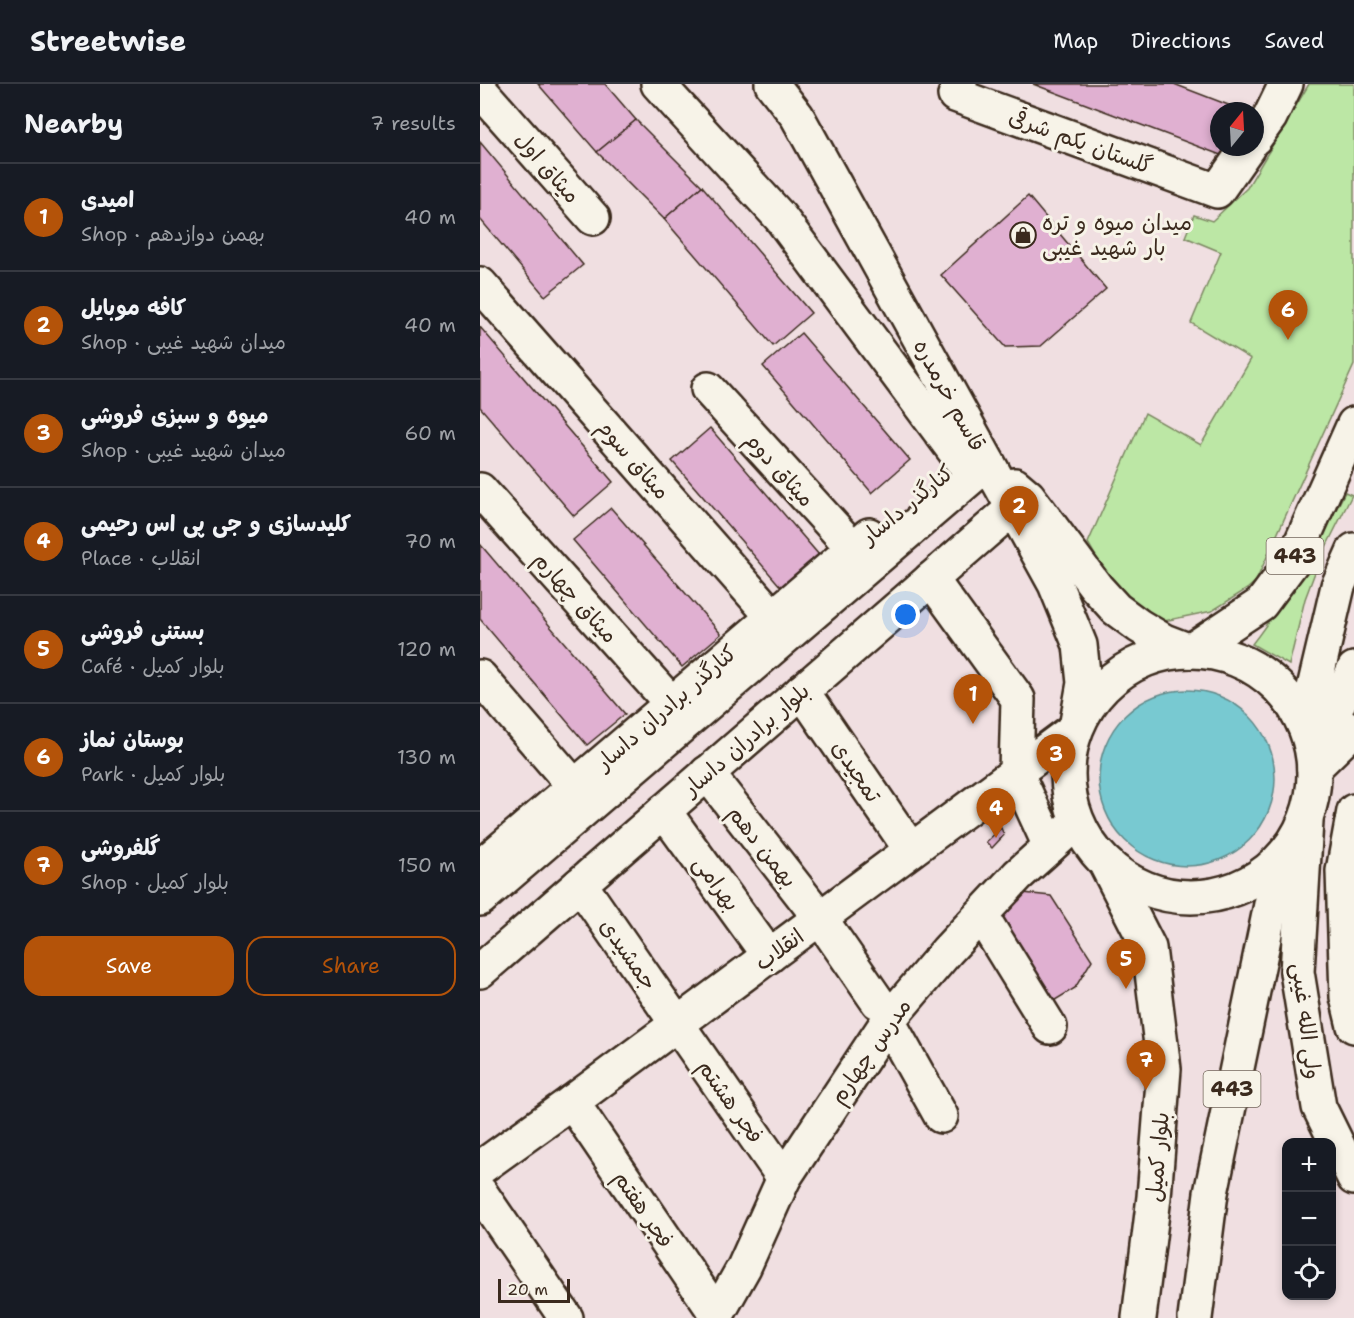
<!DOCTYPE html>
<html lang="en">
<head>
<meta charset="utf-8">
<style>
  body { margin:0; font-family:"Shantell Sans","Playpen Sans Arabic",sans-serif; background:#20242c; color:#f1f3f6 }
  .controls { position:absolute; right:18px; bottom:18px; display:grid; overflow:hidden; border-radius:12px; box-shadow:0 3px 9px #0003 }
  .controls button { width:54px; height:54px; display:grid; place-items:center; padding:0; border:0; border-bottom:2px solid #363941; background:#171b24; color:#f1f3f6; font:30px sans-serif }
  .compass { position:absolute; left:730px; top:18px; width:54px; height:54px; border-radius:50%; background:#171b24; box-shadow:0 3px 9px #0003; rotate:18deg }
  .scale { position:absolute; left:18px; bottom:15px; width:72px; box-sizing:border-box; padding-left:6px; border:3px solid #3b2a1e; border-top:0; font-size:16px; line-height:21px; white-space:nowrap; color:#3b2a1e; -webkit-text-stroke:4px #f7f3e8; paint-order:stroke }
  .you { position:absolute; left:426px; top:531px; width:21px; height:21px; margin:-15px; border:4px solid #fff; border-radius:50%; background:#1a73e8; box-shadow:0 0 0 9px #1a73e833 }
  .badge { display:grid; place-items:center; width:39px; height:39px; border-radius:50%; background:#b45309; color:#fff; font-size:20px; font-weight:700 }
  .pin { position:absolute; translate:-50% -50px; filter:drop-shadow(0 2px 3px #0008) }
  .pin::after { content:''; position:absolute; top:32px; width:21px; height:18px; background:inherit; clip-path:polygon(0 0,100% 0,50% 100%) }
  .list { margin:0; padding:0; list-style:none }
  h2 { display:flex; justify-content:space-between; align-items:center; height:78px; margin:0; padding:0 24px; font-size:26px }
  h2 small { font-size:20px; font-weight:400; color:#9ea1a6 }
  .list li { display:grid; grid-template-columns:39px 1fr auto; gap:18px; align-items:center; box-sizing:border-box; height:108px; padding:0 24px; border-top:2px solid #363941 }
  .list b { display:block; font-size:22px; white-space:nowrap }
  .list p { margin:0; font-size:20px; white-space:nowrap; color:#9ea1a6 }
  .list em { font-size:20px; font-style:normal; color:#9ea1a6 }
  .actions { display:flex; gap:12px; padding:18px 24px }
  .actions a { flex:1; padding:14px 0; border:2px solid #b45309; border-radius:18px; text-align:center; font-size:21px; color:#b45309 }
  .actions .main { background:#b45309; color:#fff }
  .icon { flex:none; width:33px; height:33px; fill:none; stroke:currentColor; stroke-width:2; stroke-linecap:round; stroke-linejoin:round }
  .map { position:relative; flex:none; width:874px; height:1234px; overflow:hidden }
  header { display:flex; align-items:center; gap:36px; box-sizing:border-box; height:84px; padding:0 30px; background:#171b24; border-bottom:2px solid #363941 }
  header strong { font-size:28px }
  nav { display:flex; gap:33px; margin-inline-start:auto; font-size:21px }
  main { display:flex }
  aside { flex:1; background:#171b24 }
  .map>svg:first-child { display:block }
  .green { fill:#bce7a5; stroke:#7c8862; stroke-width:1.5 }
  .water { fill:#78c9d1; stroke:#608989; stroke-width:1.5 }
  .building { fill:#e0b0d1; stroke:#3b2a1e; stroke-width:1.5 }
  .lines { fill:none; stroke-linecap:round; stroke-linejoin:round }
  .minor-casing { stroke:#3b2a1e; stroke-width:38 }
  .major-casing { stroke:#3b2a1e; stroke-width:38 }
  .minor { stroke:#f7f3e8; stroke-width:33 }
  .major { stroke:#f7f3e8; stroke-width:33 }
  .labels { text-anchor:middle; stroke-width:6; stroke-linejoin:round; paint-order:stroke }
  .shield { fill:#f7f3e8; stroke:#73665b; stroke-width:1.5 }
  .shield-label { font-size:21px; font-weight:bold; fill:#3b2a1e }
  .street-label { font-size:22px; fill:#3b2a1e; stroke:#f7f3e8 }
  .poi-label { font-size:22px; fill:#3b2a1e; stroke:#f7f3e8; text-anchor:start }
</style>
</head>
<body>
<header>
<strong>Streetwise</strong>
<nav><a>Map</a><a>Directions</a><a>Saved</a></nav>
</header>
<main>
<aside>
<h2>Nearby<small>7 results</small></h2>
<ul class="list">
<li><span class="badge">1</span><div><b>امیدی</b><p>Shop · بهمن دوازدهم</p></div><em>40 m</em></li>
<li><span class="badge">2</span><div><b>کافه موبایل</b><p>Shop · میدان شهید غیبی</p></div><em>40 m</em></li>
<li><span class="badge">3</span><div><b>میوه و سبزی فروشی</b><p>Shop · میدان شهید غیبی</p></div><em>60 m</em></li>
<li><span class="badge">4</span><div><b>کلیدسازی و جی پی اس رحیمی</b><p>Place · انقلاب</p></div><em>70 m</em></li>
<li><span class="badge">5</span><div><b>بستنی فروشی</b><p>Café · بلوار کمیل</p></div><em>120 m</em></li>
<li><span class="badge">6</span><div><b>بوستان نماز</b><p>Park · بلوار کمیل</p></div><em>130 m</em></li>
<li><span class="badge">7</span><div><b>گلفروشی</b><p>Shop · بلوار کمیل</p></div><em>150 m</em></li>
</ul>
<div class="actions"><a class="main">Save</a><a>Share</a></div>
</aside>
<div class="map">
<svg width="874" height="1234" viewBox="0 0 874 1234">
  <rect width="100%" height="100%" fill="#f0dfe1"/>
  <filter id="ink" filterUnits="userSpaceOnUse"><feTurbulence type="fractalNoise" baseFrequency=".0167" numOctaves="2"/><feDisplacementMap in="SourceGraphic" scale="12" xChannelSelector="R" yChannelSelector="G"/><feConvolveMatrix kernelMatrix="1 2 1 2 8 2 1 2 1" color-interpolation-filters="sRGB"/></filter>
  <g filter="url(#ink)">
    <!-- green -->
    <g class="green">
      <path d="M829 0H874V281L776 497 767 505 732 527 684 537 644 521 608 459 665 329 721 361 771 275 711 239 741 168 705 153 714 131 732 137 767 104Z"/>
      <path d="M865 408 872 411 840 475 825 515 809 581 772 560C796 529 816 496 836 462 846 444 856 427 865 408Z"/>
    </g>
    <!-- water -->
    <circle class="water" cx="707" cy="694" r="88"/>
    <!-- building -->
    <g class="building">
      <path d="M58 0H125L156 36 117 68Z"/>
      <path d="M553 0H694L764 27H739V63H750L746 73Z"/>
      <path d="M156 36 222 102 184 135 117 68Z"/>
      <path d="M0 58 103 181 65 212 0 135Z"/>
      <path d="M222 102 331 229 293 262 184 135Z"/>
      <path d="M548 112 626 205 561 262 525 263 461 191Z"/>
      <path d="M0 243 133 398 94 432 0 323Z"/>
      <path d="M321 249 430 376 392 409 283 282Z"/>
      <path d="M230 344 339 471 301 503 192 377Z"/>
      <path d="M131 424 241 550 202 583 93 456Z"/>
      <path d="M0 460 145 630 107 661 0 535Z"/>
      <path d="M521 744 524 751 512 764 506 758Z"/>
      <path d="M543 809 571 812 612 876 595 904 567 921 514 839Z"/>
    </g>
    <g class="lines">
      <!-- minor casing -->
      <g class="minor-casing">
        <g id="minor">
          <path d="M178 0 300 133 481 376"/>
          <path d="M480 0 475 11 737 107 768 63"/>
          <path d="M0 6 113 134"/>
          <path d="M775 54 790 33 806 0"/>
          <path d="M0 200 307 549"/>
          <path d="M228 305 373 464"/>
          <path d="M535 401 548 412 616 503 636 525 659 542 684 557 710 567"/>
          <path d="M0 406 191 619"/>
          <path d="M451 495 538 615 536 688 570 762"/>
          <path d="M0 593 94 702"/>
          <path d="M322 607 431 766"/>
          <path d="M834 673 874 585"/>
          <path d="M227 689 340 834 398 918"/>
          <path d="M184 727 289 872"/>
          <path d="M874 727 863 787 867 913 874 942"/>
          <path d="M826 737 817 888 839 1023 874 1094"/>
          <path d="M0 783 389 451"/>
          <path d="M100 800 304 1094"/>
          <path d="M0 815 508 379"/>
          <path d="M501 831 570 943"/>
          <path d="M0 887 533 424"/>
          <path d="M408 937 461 1032"/>
          <path d="M92 1018 237 1231"/>
          <path d="M0 1084 92 1018 596 644 604 599 600 561 575 500 317 32 292 0"/>
          <path d="M0 1108 86 1234"/>
          <path d="M237 1234V1231L264 1183 304 1094 410 934 467 867 538 791 597 738"/>
        </g>
      </g>
      <!-- major casing -->
      <g class="major-casing">
        <g id="major">
          <path d="M710 567 781 520 813 477 874 340"/>
          <circle cx="711" cy="690" r="123"/>
          <path d="M825 642 858 502 874 466"/>
          <path d="M834 684 874 645"/>
          <path d="M627 782 669 864 684 985 674 1113 659 1234"/>
          <path d="M715 1234 731 1109 800 777"/>
        </g>
      </g>
      <!-- minor -->
      <use href="#minor" class="minor"/>
      <!-- major -->
      <use href="#major" class="major"/>
    </g>
  </g>
  <!-- icons -->
  <defs>
    <g id="shop-ring" transform="scale(1.35)"><circle r="9.5" fill="#f7f3e8" stroke="#3b2a1e" stroke-width="1.5"/><path d="M-5-2.5h2.3a2.7 3.5 0 0 1 5.4 0H5L5.5 6h-11ZM-1.5-2.5h3a1.5 2.3 0 0 0-3 0Z" fill="#3b2a1e"/></g>
  </defs>
  <g fill-rule="evenodd">
    <use href="#shop-ring" x="543" y="151"/>
  </g>
  <g class="labels">
    <!-- shield labels -->
    <g class="shield">
      <rect x="786.5" y="454" width="57" height="36" rx="4.5"/>
      <rect x="723.5" y="987" width="57" height="36" rx="4.5"/>
    </g>
    <g class="shield-label">
      <text x="815" y="479">443</text>
      <text x="752" y="1012">443</text>
    </g>
    <!-- street labels -->
    <g class="street-label">
      <text transform="translate(601 57) rotate(20)" y="8">گلستان یکم شرقی</text>
      <text transform="translate(68 83) rotate(49)" y="8">میثاق اول</text>
      <text transform="translate(470 311) rotate(61)" y="8">قاسم خرمدره</text>
      <text transform="translate(154 375) rotate(49)" y="8">میثاق سوم</text>
      <text transform="translate(300 385) rotate(48)" y="8">میثاق دوم</text>
      <text transform="translate(427 420) rotate(-39)" y="8">کنارگذر داسار</text>
      <text transform="translate(96 513) rotate(48)" y="8">میثاق چهارم</text>
      <text transform="translate(186 623) rotate(-41)" y="8">کنارگذر برادران داسار</text>
      <text transform="translate(266 655) rotate(-41)" y="8">بلوار برادران داسار</text>
      <text transform="translate(377 687) rotate(56)" y="8">تمجیدی</text>
      <text transform="translate(283 762) rotate(52)" y="8">بهمن دهم</text>
      <text transform="translate(237 799) rotate(54)" y="8">بهرامی</text>
      <text transform="translate(299 865) rotate(-36)" y="8">انقلاب</text>
      <text transform="translate(149 870) rotate(55)" y="8">جمشیدی</text>
      <text transform="translate(827 937) rotate(83)" y="8">ولی الله غیبی</text>
      <text transform="translate(390 967) rotate(-55)" y="8">مدرس چهارم</text>
      <text transform="translate(251 1017) rotate(55)" y="8">فجر هشتم</text>
      <text transform="translate(677 1073) rotate(-85)" y="8">بلوار کمیل</text>
      <text transform="translate(164 1125) rotate(56)" y="8">فجر هفتم</text>
    </g>
    <!-- poi labels -->
    <g class="poi-label">
      <text x="562" y="146">میدان میوه و تره<tspan x="562" dy="25">بار شهید غیبی</tspan></text>
    </g>
  </g>
</svg>
<div class="controls">
<button>+</button>
<button>−</button>
<button><svg class="icon" aria-label="locate" viewBox="0 0 24 24"><circle cx="12" cy="12" r="6"/><path d="M12 2v4M12 18v4M2 12h4M18 12h4"/></svg></button>
</div>
<svg class="compass" viewBox="-18 -18 36 36"><path d="M0-13l5 13h-10z" fill="#e53935"/><path d="M0 13l5-13h-10z" fill="#9ea1a6"/></svg>
<div class="scale">20 m</div>
<div class="you"></div>
<div class="pin badge" style="left:493px;top:640px">1</div>
<div class="pin badge" style="left:539px;top:452px">2</div>
<div class="pin badge" style="left:576px;top:700px">3</div>
<div class="pin badge" style="left:516px;top:754px">4</div>
<div class="pin badge" style="left:646px;top:905px">5</div>
<div class="pin badge" style="left:808px;top:256px">6</div>
<div class="pin badge" style="left:666px;top:1006px">7</div>
</div>
</main>
</body>
</html>
